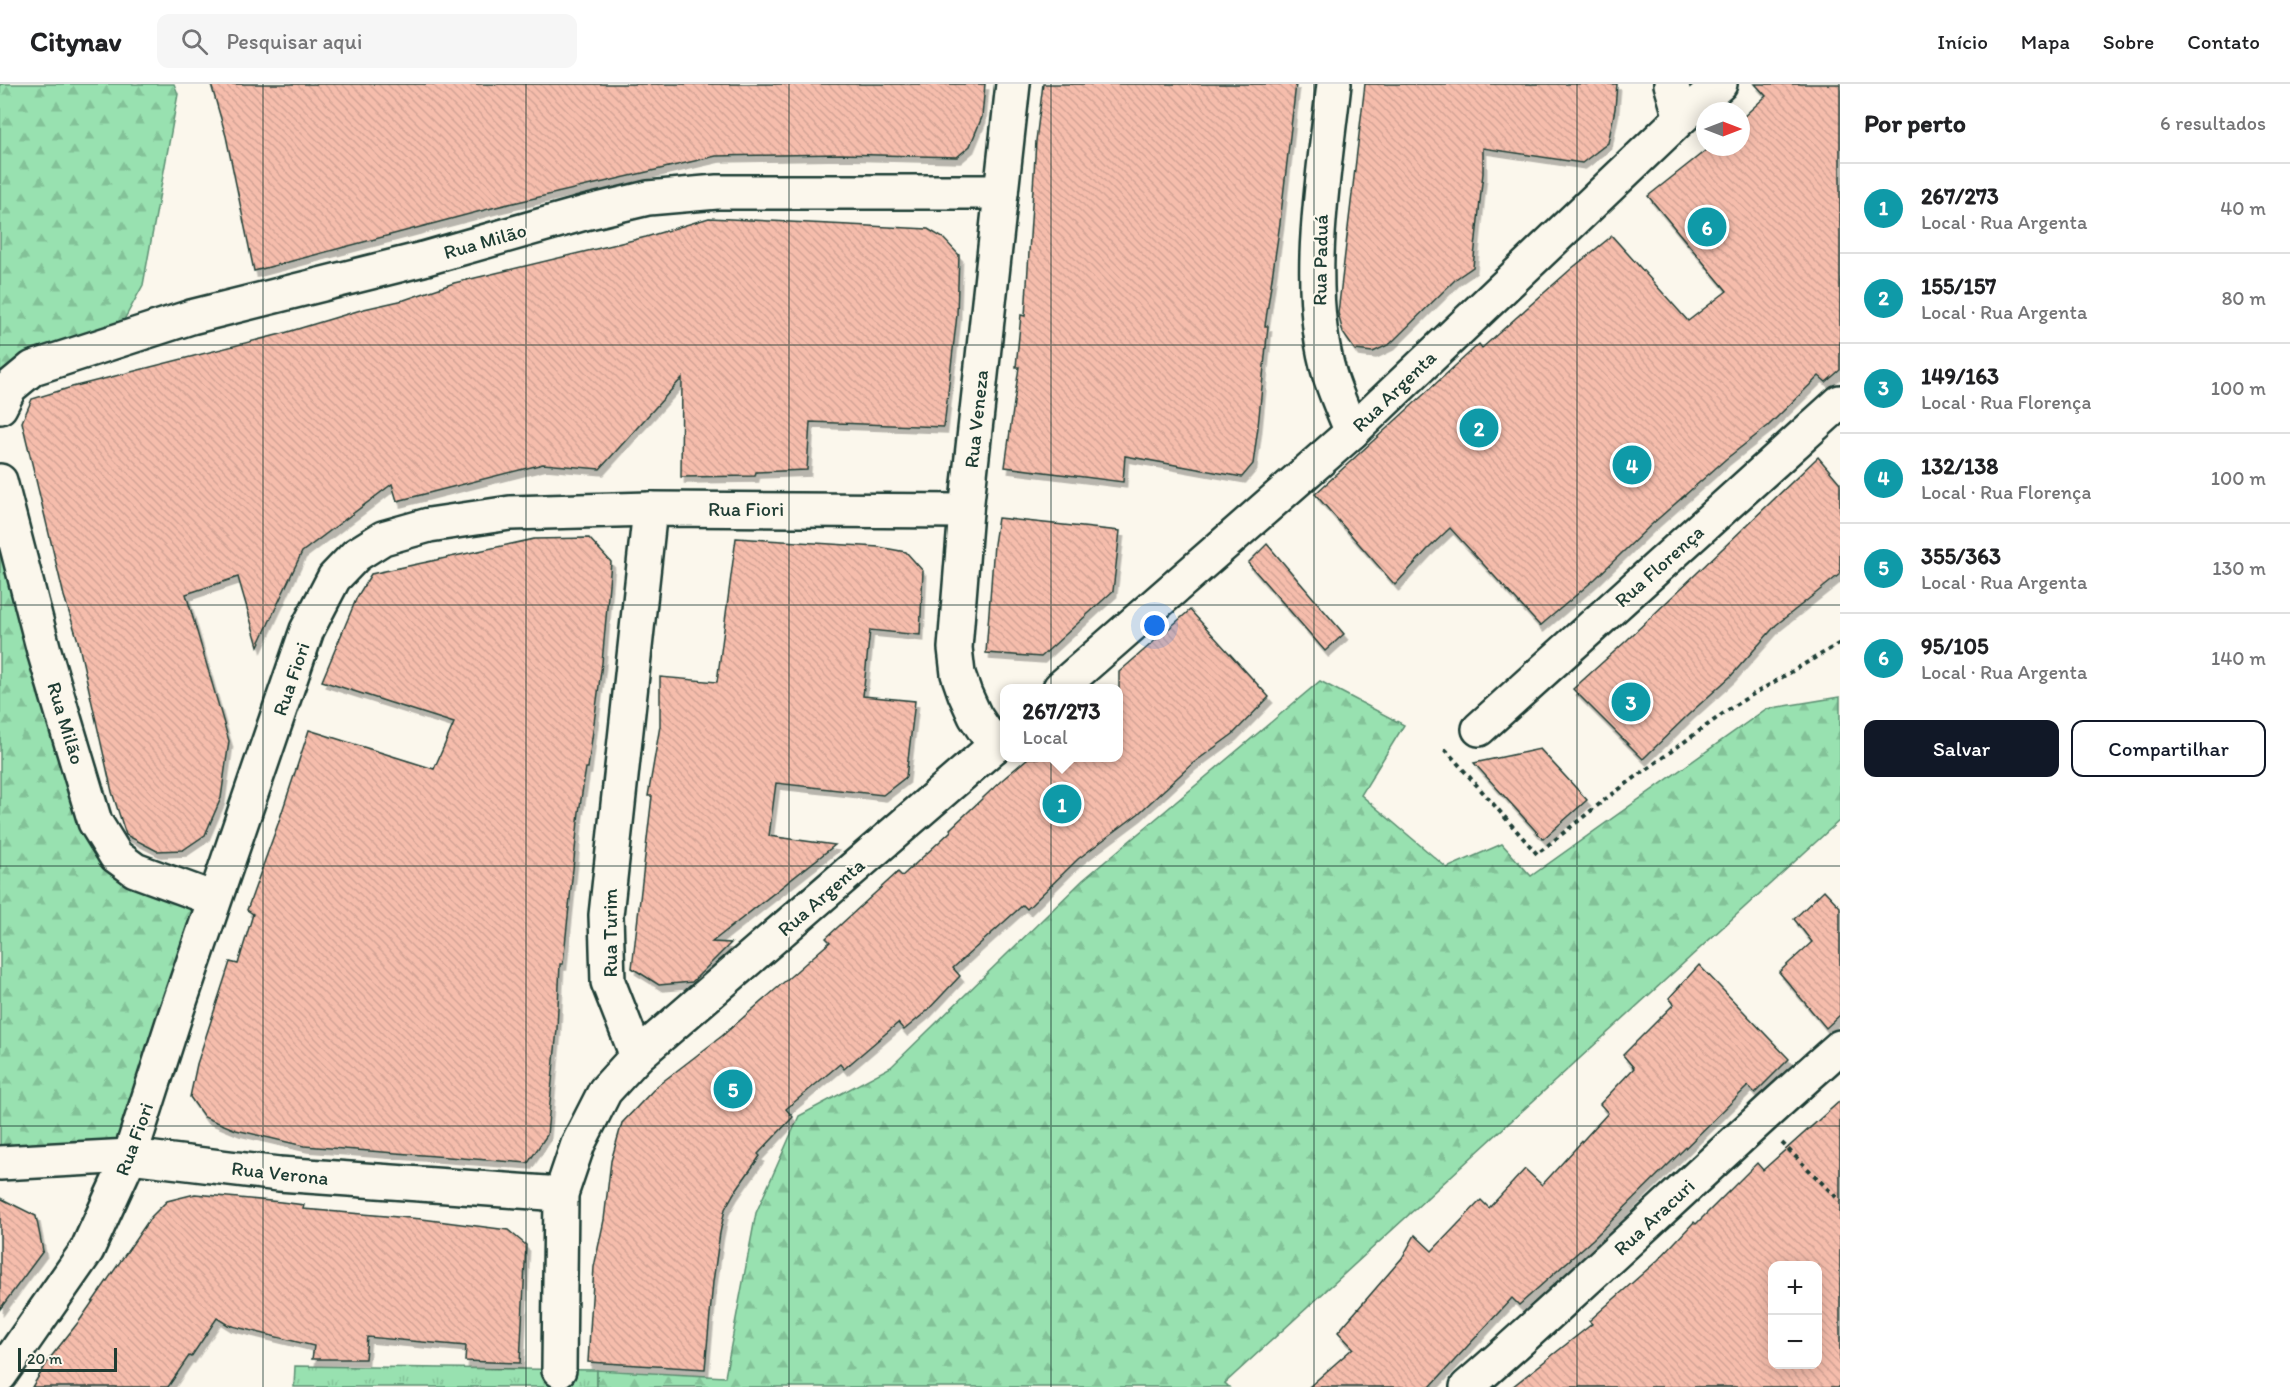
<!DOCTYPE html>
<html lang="pt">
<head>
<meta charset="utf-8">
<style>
  body { margin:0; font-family:Itim,sans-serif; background:#f6f6f6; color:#202124 }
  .controls { position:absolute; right:18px; bottom:18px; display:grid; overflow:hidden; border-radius:12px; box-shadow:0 3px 15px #0003 }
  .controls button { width:54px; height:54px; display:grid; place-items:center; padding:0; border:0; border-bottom:2px solid #e0e0e0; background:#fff; color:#202124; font:30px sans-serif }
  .compass { position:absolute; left:1696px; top:18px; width:54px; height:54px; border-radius:50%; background:#fff; box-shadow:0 3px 15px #0003; rotate:90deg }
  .scale { position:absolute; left:18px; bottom:15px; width:99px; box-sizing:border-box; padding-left:6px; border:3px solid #1f3d34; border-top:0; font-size:16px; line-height:21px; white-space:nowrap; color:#1f3d34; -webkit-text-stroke:4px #fbf7ec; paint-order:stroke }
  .you { position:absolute; left:1155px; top:542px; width:21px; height:21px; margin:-15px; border:4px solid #fff; border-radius:50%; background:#1a73e8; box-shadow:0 0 0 9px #1a73e833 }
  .badge { display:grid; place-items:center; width:39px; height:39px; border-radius:50%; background:#111827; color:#fff; font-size:20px; font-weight:700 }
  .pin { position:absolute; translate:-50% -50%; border:3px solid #fff; box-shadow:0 2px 6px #0006 }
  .popup { position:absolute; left:1000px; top:600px; width:123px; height:78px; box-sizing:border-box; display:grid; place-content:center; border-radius:12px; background:#fff; filter:drop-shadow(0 2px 4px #0005); font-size:20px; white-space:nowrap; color:#757577 }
  .popup b { font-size:22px; color:#202124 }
  .popup::after { content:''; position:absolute; left:50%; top:100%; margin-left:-12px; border:12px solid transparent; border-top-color:#fff }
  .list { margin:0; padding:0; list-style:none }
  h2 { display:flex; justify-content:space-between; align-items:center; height:78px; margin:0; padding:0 24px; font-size:26px }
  h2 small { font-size:20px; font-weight:400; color:#757577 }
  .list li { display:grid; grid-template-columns:39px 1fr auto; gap:18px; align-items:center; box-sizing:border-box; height:90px; padding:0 24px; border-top:2px solid #e0e0e0 }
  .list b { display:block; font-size:22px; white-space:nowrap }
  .list p { margin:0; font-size:20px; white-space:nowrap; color:#757577 }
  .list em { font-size:20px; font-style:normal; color:#757577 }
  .actions { display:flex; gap:12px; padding:18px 24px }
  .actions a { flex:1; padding:14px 0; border:2px solid #111827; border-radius:12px; text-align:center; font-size:21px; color:#111827 }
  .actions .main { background:#111827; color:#fff }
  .icon { flex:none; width:33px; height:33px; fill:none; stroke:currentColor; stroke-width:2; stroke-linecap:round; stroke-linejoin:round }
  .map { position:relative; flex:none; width:1840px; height:1303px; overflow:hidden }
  header { display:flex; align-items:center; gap:36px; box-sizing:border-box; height:84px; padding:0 30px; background:#fff; border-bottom:2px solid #e0e0e0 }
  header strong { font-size:28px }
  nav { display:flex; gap:33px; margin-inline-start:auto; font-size:21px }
  .search { width:420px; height:54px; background:#f6f6f6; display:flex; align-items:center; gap:15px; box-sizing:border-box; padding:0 21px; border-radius:12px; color:#757577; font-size:22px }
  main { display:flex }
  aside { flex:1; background:#fff }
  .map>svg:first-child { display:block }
  .grass { fill:url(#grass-tufts); stroke:#5c8f72; stroke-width:1.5 }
  .forest { fill:url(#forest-firs); stroke:#5c8f72; stroke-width:1.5 }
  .building { fill:url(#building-back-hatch); stroke:#1f3d34; stroke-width:1.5; fill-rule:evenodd; filter:url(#shadow) }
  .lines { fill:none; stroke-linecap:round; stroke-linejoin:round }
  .minor-casing { stroke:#1f3d34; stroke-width:38 }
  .path { stroke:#1f3d34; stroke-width:4; stroke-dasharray:4.5 4.5; stroke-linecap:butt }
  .minor { stroke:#fbf7ec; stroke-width:33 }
  .grid { fill:none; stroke:#1f3d34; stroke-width:1.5; stroke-opacity:0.55 }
  .labels { text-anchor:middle; stroke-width:4.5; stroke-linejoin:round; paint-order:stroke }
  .street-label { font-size:20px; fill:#1f3d34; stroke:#fbf7ec }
</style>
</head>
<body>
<header>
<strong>Citynav</strong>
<div class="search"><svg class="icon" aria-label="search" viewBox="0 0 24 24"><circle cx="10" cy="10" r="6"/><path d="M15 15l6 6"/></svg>Pesquisar aqui</div>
<nav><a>Início</a><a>Mapa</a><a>Sobre</a><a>Contato</a></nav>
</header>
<main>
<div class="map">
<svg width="1840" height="1303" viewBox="0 0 1840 1303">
  <defs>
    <pattern id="grass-tufts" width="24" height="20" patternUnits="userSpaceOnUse" patternTransform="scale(1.5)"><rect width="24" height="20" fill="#98e1b0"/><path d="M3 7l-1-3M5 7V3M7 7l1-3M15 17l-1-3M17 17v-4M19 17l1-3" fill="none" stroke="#83c298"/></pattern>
    <pattern id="forest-firs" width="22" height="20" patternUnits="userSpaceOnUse" patternTransform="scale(1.5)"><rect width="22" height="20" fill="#98e1b0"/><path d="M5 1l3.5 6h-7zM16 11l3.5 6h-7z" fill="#83c298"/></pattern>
    <pattern id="building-back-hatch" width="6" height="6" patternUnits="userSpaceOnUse" patternTransform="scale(1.5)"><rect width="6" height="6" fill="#f6bdac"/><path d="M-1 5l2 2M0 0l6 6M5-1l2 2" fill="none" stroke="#d2a395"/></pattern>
    <filter id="shadow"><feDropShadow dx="3.5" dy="6" stdDeviation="0" flood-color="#0004"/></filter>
  </defs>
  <rect width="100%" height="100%" fill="#fbf7ec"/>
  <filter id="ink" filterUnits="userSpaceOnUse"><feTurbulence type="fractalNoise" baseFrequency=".0167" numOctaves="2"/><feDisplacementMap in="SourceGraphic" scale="12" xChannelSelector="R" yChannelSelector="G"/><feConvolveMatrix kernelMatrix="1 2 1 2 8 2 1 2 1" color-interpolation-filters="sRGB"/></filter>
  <g filter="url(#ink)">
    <!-- grass -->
    <path class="grass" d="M295 1282 597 1286V1303H294Z"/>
    <!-- forest -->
    <g class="forest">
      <path d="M0 0H174L178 10 143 201 112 258 10 303 0 323Z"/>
      <path d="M0 397 95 738 157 795 214 815 130 1072 0 1079Z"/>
      <path d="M1320 597 1404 641 1361 711 1447 784 1502 760 1531 792 1766 625 1840 613V736L1225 1299 1229 1303H597V1286L725 1293 756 1129 799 1032 891 983 1083 796Z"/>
    </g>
    <!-- building -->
    <g class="building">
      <path d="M211 0H985L982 33 970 62 957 73 840 70 716 72 496 123 254 187 226 52Z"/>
      <path d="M1043 0H1296L1280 139 1265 242H1268L1258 343 1253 380 1242 393 1125 372 1123 398 1005 383 1019 283H1016L1021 231 1025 232 1036 57Z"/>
      <path d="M1365 0H1617L1615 25 1608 59 1582 79 1483 64V89L1473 183 1457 194 1390 260 1373 268 1355 266 1343 249 1338 229Z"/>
      <path d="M1755 0H1840V286L1826 298 1819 292 1768 342 1726 375 1651 441 1595 495 1540 542 1450 444 1427 466 1395 501 1315 410 1479 260 1482 264 1571 185 1612 152 1688 237 1727 207 1648 112 1710 63H1741V35L1766 12Z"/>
      <path d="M709 134 928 145 943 154 959 171 957 231 944 343 810 338 807 386 756 388 755 392 681 393 682 294 600 385 543 380 397 417 392 400 302 468 258 562 238 493 186 510 229 657 221 714 205 751 183 766 157 767 126 751 112 708 78 557 64 512 22 338 32 315 72 303 281 250 364 225 404 216 454 199 646 153Z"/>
      <path d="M1818 373 1840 399V490L1776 541 1731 592 1688 631 1643 675 1573 605 1625 558Z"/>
      <path d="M998 434 1120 447 1113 507 1041 573 986 569 994 460Z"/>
      <path d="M589 454 611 478 602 579 588 684H586L579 728 563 880H560L557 945 547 1051 528 1079 304 1062 236 1046 204 1033 190 1013 197 980 230 878 238 880 253 830 247 826 278 740 309 646 434 685 454 639 322 597 357 513 371 490 534 455Z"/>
      <path d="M736 454 879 463 906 468 923 487 920 551 870 546 863 612 915 617 906 693 883 711 776 699 769 752 835 761 712 858 731 859 692 898 659 901 632 884 652 712H648L660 642V593L717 598Z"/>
      <path d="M1267 460 1344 550 1325 567 1248 479Z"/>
      <path d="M1190 526 1269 613 1233 650 1192 680 1138 730 1078 775 1027 825 1023 821 953 884 960 892 927 927 904 946 898 939 844 985 840 980 786 1025 793 1033 758 1070 760 1072 734 1109 725 1125 720 1149 713 1198 705 1285 588 1278 594 1183 604 1136 611 1077 622 1039 657 1002 722 952 830 858 826 854 898 788 902 792 951 747 950 745 1002 696 1028 674H1119V588Z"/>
      <path d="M1540 665 1587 716 1543 755 1474 679Z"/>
      <path d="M1824 806 1840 823V931L1826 944 1779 888 1812 858 1794 835Z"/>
      <path d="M1699 881 1789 975 1755 1009 1748 1002 1593 1155 1519 1221 1512 1214 1430 1303H1309L1353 1264 1338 1248 1402 1174 1415 1151 1432 1167 1481 1116 1489 1124 1525 1085 1542 1101 1608 1029 1600 1020 1634 984 1623 971 1674 920 1669 914Z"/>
      <path d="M1840 1017V1303H1512L1592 1240 1589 1237 1658 1176 1694 1138 1696 1140 1757 1079 1763 1086ZM1773 1182H1818V1281H1773Z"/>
      <path d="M195 1110 281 1118 304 1121 303 1125 422 1135 508 1146 526 1161 520 1279 465 1277 466 1262 367 1253 365 1275H312L314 1262 228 1241 217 1234 191 1273 189 1272 168 1303H32L50 1274 80 1236 151 1133 167 1117Z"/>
      <path d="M0 1114 36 1132 43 1167 0 1225Z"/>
    </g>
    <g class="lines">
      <!-- minor casing -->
      <g class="minor-casing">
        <g id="minor">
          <path d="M1334 0C1324 91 1303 204 1330 292 1336 311 1344 329 1352 348"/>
          <path d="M1671 0 1681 34"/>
          <path d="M0 323 10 303 33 284 191 233 423 175 585 129 648 114 717 108H1001"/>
          <path d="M0 397 44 567 95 738 116 772 135 786 214 815"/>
          <path d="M1060 604 1352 348 1681 34 1720 0"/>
          <path d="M1479 645 1840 318"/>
          <path d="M995 662 975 632 965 610 958 590 955 564 966 427 1013 0"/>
          <path d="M637 972 1005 653"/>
          <path d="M0 1079 130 1072 279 1090 561 1110"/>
          <path d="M559 1286 561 1110 578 1060 605 1007 637 972 608 898 606 831 650 425"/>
          <path d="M0 1291 87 1166 130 1072 175 932 307 546 334 494 356 471 383 454 429 441 510 429 650 425 966 427"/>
          <path d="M1467 1303C1594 1192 1714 1074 1840 963"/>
        </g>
      </g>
      <!-- path -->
      <g class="path">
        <path d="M1445 665 1537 770 1607 714 1735 621 1840 559"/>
        <path d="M1782 1059 1840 1117"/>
      </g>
      <!-- minor -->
      <use href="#minor" class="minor"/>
    </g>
  </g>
  <!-- grid -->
  <path class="grid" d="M263 0V1303M526 0V1303M789 0V1303M1051 0V1303M1314 0V1303M1577 0V1303M0 261H1840M0 521H1840M0 782H1840M0 1042H1840"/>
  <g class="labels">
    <!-- street labels -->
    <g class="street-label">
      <text transform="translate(485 157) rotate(-16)" y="7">Rua Milão</text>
      <text transform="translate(1320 176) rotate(-89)" y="7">Rua Paduá</text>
      <text transform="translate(1394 307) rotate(-44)" y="7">Rua Argenta</text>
      <text transform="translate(976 335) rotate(-84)" y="7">Rua Veneza</text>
      <text x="746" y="432">Rua Fiori</text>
      <text transform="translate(1659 482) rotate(-42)" y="7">Rua Florença</text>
      <text transform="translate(291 595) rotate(-71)" y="7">Rua Fiori</text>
      <text transform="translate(66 639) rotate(73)" y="7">Rua Milão</text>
      <text transform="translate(821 813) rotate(-41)" y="7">Rua Argenta</text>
      <text transform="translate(610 849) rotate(-90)" y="7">Rua Turim</text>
      <text transform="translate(134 1055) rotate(-70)" y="7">Rua Fiori</text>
      <text transform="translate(280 1089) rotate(6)" y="7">Rua Verona</text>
      <text transform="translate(1654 1133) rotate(-43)" y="7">Rua Aracuri</text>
    </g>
  </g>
</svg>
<div class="controls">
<button>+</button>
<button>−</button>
</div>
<svg class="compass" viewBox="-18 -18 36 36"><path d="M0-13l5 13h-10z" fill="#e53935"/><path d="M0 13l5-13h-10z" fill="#757577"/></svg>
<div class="scale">20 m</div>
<div class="you"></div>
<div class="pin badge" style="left:1062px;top:720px;background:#0f9aa8">1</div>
<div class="popup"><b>267/273</b>Local</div>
<div class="pin badge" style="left:1479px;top:344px;background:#0f9aa8">2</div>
<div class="pin badge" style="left:1631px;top:618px;background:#0f9aa8">3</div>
<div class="pin badge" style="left:1632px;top:381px;background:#0f9aa8">4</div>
<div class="pin badge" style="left:733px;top:1005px;background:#0f9aa8">5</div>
<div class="pin badge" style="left:1707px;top:143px;background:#0f9aa8">6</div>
</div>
<aside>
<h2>Por perto<small>6 resultados</small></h2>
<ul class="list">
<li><span class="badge" style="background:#0f9aa8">1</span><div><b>267/273</b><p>Local · Rua Argenta</p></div><em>40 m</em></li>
<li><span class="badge" style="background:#0f9aa8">2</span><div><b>155/157</b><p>Local · Rua Argenta</p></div><em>80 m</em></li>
<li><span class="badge" style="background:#0f9aa8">3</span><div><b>149/163</b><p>Local · Rua Florença</p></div><em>100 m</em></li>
<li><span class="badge" style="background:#0f9aa8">4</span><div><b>132/138</b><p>Local · Rua Florença</p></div><em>100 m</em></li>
<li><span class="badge" style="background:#0f9aa8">5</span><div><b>355/363</b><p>Local · Rua Argenta</p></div><em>130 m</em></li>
<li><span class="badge" style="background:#0f9aa8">6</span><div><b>95/105</b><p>Local · Rua Argenta</p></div><em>140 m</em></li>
</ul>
<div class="actions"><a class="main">Salvar</a><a>Compartilhar</a></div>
</aside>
</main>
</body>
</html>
